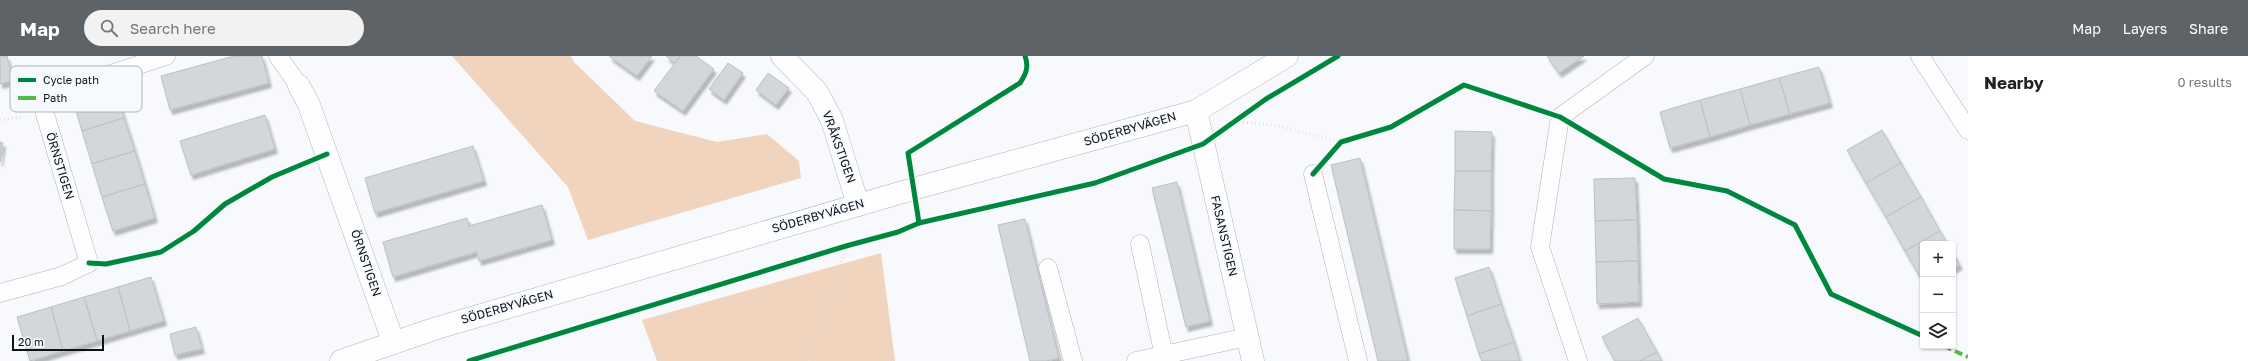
<!DOCTYPE html>
<html lang="en">
<head>
<meta charset="utf-8">
<style>
  body { margin:0; font-family:"Golos Text",sans-serif; background:#f2f2f2; color:#222 }
  .controls { position:absolute; right:12px; bottom:12px; display:grid; overflow:hidden; border-radius:4px; box-shadow:0 1px 3px #0004 }
  .controls button { width:36px; height:36px; display:grid; place-items:center; padding:0; border:0; border-bottom:1px solid #e0e0e0; background:#fff; color:#222; font:20px sans-serif }
  .scale { position:absolute; left:12px; bottom:10px; width:92px; box-sizing:border-box; padding-left:4px; border:2px solid #0c1218; border-top:0; font-size:11px; line-height:14px; white-space:nowrap; color:#0c1218; -webkit-text-stroke:3px #f6f9fd; paint-order:stroke }
  .list { margin:0; padding:0; list-style:none }
  h2 { display:flex; justify-content:space-between; align-items:center; height:52px; margin:0; padding:0 16px; font-size:17px }
  h2 small { font-size:13px; font-weight:400; color:#767676 }
  .icon { flex:none; width:22px; height:22px; fill:none; stroke:currentColor; stroke-width:2; stroke-linecap:round; stroke-linejoin:round }
  .map { position:relative; flex:none; width:1968px; height:305px; overflow:hidden }
  header { display:flex; align-items:center; gap:24px; box-sizing:border-box; height:56px; padding:0 20px; background:#5e6368; color:#fff }
  header strong { font-size:19px }
  nav { display:flex; gap:22px; margin-inline-start:auto; font-size:14px }
  .search { width:280px; height:36px; background:#f2f2f2; display:flex; align-items:center; gap:10px; box-sizing:border-box; padding:0 14px; border-radius:22px; color:#767676; font-size:15px }
  main { display:flex }
  aside { flex:1; background:#fff }
  .map>svg:first-child { display:block }
  .forest { fill:#f0d4bd }
  .building { fill:#d3d7db; stroke:#bcc0c5; filter:url(#shadow) }
  .lines { fill:none; stroke-linecap:round; stroke-linejoin:round }
  .lane-casing { stroke:#afb3b7; stroke-width:19 }
  .street-casing { stroke:#afb3b7; stroke-width:23 }
  .path { stroke:#e1e1e2; stroke-width:2.5; stroke-dasharray:1 3; stroke-linecap:butt }
  .lane { stroke:#fefeff; stroke-width:18 }
  .street { stroke:#fefeff; stroke-width:22 }
  .quiet { stroke:#58b947; stroke-width:4; stroke-dasharray:8 4; stroke-linecap:butt }
  .cycleway-casing { stroke:#f6f9fd; stroke-width:8 }
  .cycleway { stroke:#00873e; stroke-width:5 }
  .labels { text-anchor:middle; stroke-width:4; stroke-linejoin:round; paint-order:stroke }
  .street-label { font-size:12px; fill:#0c1218; stroke:#f6f9fd }
  .key { fill:#f6f9fd; stroke:#b0b4b8; stroke-width:1 }
  .key-label { font-size:11px; fill:#0c1218 }
</style>
</head>
<body>
<header>
<strong>Map</strong>
<div class="search"><svg class="icon" aria-label="search" viewBox="0 0 24 24"><circle cx="10" cy="10" r="6"/><path d="M15 15l6 6"/></svg>Search here</div>
<nav><a>Map</a><a>Layers</a><a>Share</a></nav>
</header>
<main>
<div class="map">
<svg width="1968" height="305" viewBox="0 0 1968 305">
  <defs>
    <filter id="shadow"><feDropShadow dx="2.5" dy="4.5" stdDeviation="1" flood-color="#0004"/></filter>
  </defs>
  <rect width="100%" height="100%" fill="#f7f9fc"/>
  <!-- forest -->
  <g class="forest">
    <path d="M452 0H571L574 6 635 65 717 86 767 78 799 105 801 122 588 184 568 131Z"/>
    <path d="M881 197 895 305H657L642 264Z"/>
  </g>
  <!-- building -->
  <g class="building">
    <path d="M0 0H7L13 25 0 28Z"/>
    <path d="M234 0H262L269 27 170 54 161 20Z"/>
    <path d="M609 0H652L637 20Z"/>
    <path d="M666 0H680L675 7Z"/>
    <path d="M680 0H696L714 13 683 55 654 35Z"/>
    <path d="M1547 0H1584L1559 17Z"/>
    <path d="M728 7 743 17 724 44 709 33Z"/>
    <path d="M1819 11 1830 47 1790 58 1779 22Z"/>
    <path d="M768 17 789 32 776 49 756 34Z"/>
    <path d="M1779 22 1790 58 1750 69 1740 33Z"/>
    <path d="M114 28 124 62 82 75 72 41Z"/>
    <path d="M1740 33 1750 69 1710 81 1700 44Z"/>
    <path d="M1700 44 1710 81 1670 92 1660 56Z"/>
    <path d="M265 59 275 93 191 119 180 85Z"/>
    <path d="M124 62 135 95 92 108 82 75Z"/>
    <path d="M1882 74 1901 107 1866 127 1847 94Z"/>
    <path d="M1455 75 1492 76 1491 115H1455Z"/>
    <path d="M0 86 3 87 0 106Z"/>
    <path d="M473 90 484 125 375 157 365 122Z"/>
    <path d="M135 95 145 128 102 141 92 108Z"/>
    <path d="M1360 102 1408 305H1378L1331 109Z"/>
    <path d="M1901 107 1921 141 1886 161 1866 127Z"/>
    <path d="M1455 115H1491V155L1454 154Z"/>
    <path d="M1635 122 1637 164 1595 165 1594 123Z"/>
    <path d="M1177 126 1210 265 1186 271 1152 132Z"/>
    <path d="M145 128 155 162 113 175 102 141Z"/>
    <path d="M1921 141 1940 175 1905 195 1886 161Z"/>
    <path d="M542 149 552 184 479 205 477 196 393 221 383 186 467 162 469 170Z"/>
    <path d="M1454 154 1491 155 1490 193H1454Z"/>
    <path d="M1025 163 1059 302 1046 305H1030L998 169Z"/>
    <path d="M1637 164 1638 205 1596 206 1595 165Z"/>
    <path d="M1940 175 1948 188H1923V226L1905 195Z"/>
    <path d="M1953 197 1960 209 1953 213Z"/>
    <path d="M1638 205 1639 246 1597 248 1596 206Z"/>
    <path d="M1489 211 1501 248 1467 260 1455 222Z"/>
    <path d="M151 221 164 265 130 275 118 231Z"/>
    <path d="M118 231 130 275 97 285 84 241Z"/>
    <path d="M84 241 97 285 63 295 51 251Z"/>
    <path d="M1501 248 1514 286 1479 298 1467 260Z"/>
    <path d="M51 251 63 295 30 305 17 261Z"/>
    <path d="M1638 262 1657 296 1640 305H1615L1602 281Z"/>
    <path d="M196 271 202 293 175 299 170 278Z"/>
    <path d="M1514 286 1520 305H1482L1479 298Z"/>
    <path d="M1657 296 1662 305H1640Z"/>
  </g>
  <g class="lines">
    <!-- lane casing -->
    <g class="lane-casing">
      <g id="lane">
        <path d="M278 0 299 30"/>
        <path d="M1920 0 1968 74"/>
        <path d="M1313 118 1358 305"/>
        <path d="M1140 188 1164 300"/>
        <path d="M1048 212 1073 305"/>
        <path d="M0 237 62 220 89 207 45 58 48 43 62 34 166 0"/>
        <path d="M1136 305 1247 281"/>
        <path d="M1578 305 1540 191 1560 61 1645 0"/>
      </g>
    </g>
    <!-- street casing -->
    <g class="street-casing">
      <g id="street">
        <path d="M782 0 817 36 832 64 858 149"/>
        <path d="M299 30 309 49 393 285"/>
        <path d="M1196 55 1253 305"/>
        <path d="M341 305 437 272 913 133 1196 55 1287 0"/>
      </g>
    </g>
    <!-- path -->
    <g class="path">
      <path d="M0 64 21 61"/>
      <path d="M1235 67C1269 64 1307 78 1341 86"/>
      <path d="M909 107 908 97 1020 27C1026 18 1029 11 1025 0"/>
      <path d="M918 159 919 167"/>
      <path d="M114 206 161 196 194 175 225 148 272 121 302 109"/>
      <path d="M809 305 846 190"/>
    </g>
    <!-- lane -->
    <use href="#lane" class="lane"/>
    <!-- street -->
    <use href="#street" class="street"/>
    <!-- quiet -->
    <path class="quiet" d="M1944 290 1968 301"/>
    <!-- cycleway casing -->
    <g class="cycleway-casing">
      <g id="cycleway">
        <path d="M1313 118 1341 86 1391 71 1464 29 1560 61 1664 123 1727 135 1795 169 1831 238 1923 280"/>
        <path d="M919 167 908 97 1020 27C1026 18 1029 11 1025 0"/>
        <path d="M89 207 106 208 161 196 194 175 225 148 272 121 327 98"/>
        <path d="M469 305 846 190 898 176 919 167 1095 127 1203 88 1266 43 1338 0"/>
      </g>
    </g>
    <!-- cycleway -->
    <use href="#cycleway" class="cycleway"/>
  </g>
  <g class="labels">
    <!-- street labels -->
    <g class="street-label">
      <text transform="translate(1130 73) rotate(-16)" y="4">SÖDERBYVÄGEN</text>
      <text transform="translate(839 91) rotate(70)" y="4">VRÅKSTIGEN</text>
      <text transform="translate(60 110) rotate(73)" y="4">ÖRNSTIGEN</text>
      <text transform="translate(818 160) rotate(-16)" y="4">SÖDERBYVÄGEN</text>
      <text transform="translate(1224 180) rotate(77)" y="4">FASANSTIGEN</text>
      <text transform="translate(366 207) rotate(71)" y="4">ÖRNSTIGEN</text>
      <text transform="translate(507 251) rotate(-16)" y="4">SÖDERBYVÄGEN</text>
    </g>
  </g>
  <!-- legend -->
  <rect x="10" y="10" width="132" height="46" rx="6" class="key"/>
  <rect x="18" y="22" width="18" height="4" fill="#00873e"/>
  <rect x="18" y="40" width="18" height="4" fill="#58b947"/>
  <g class="key-label">
    <text x="43" y="28">Cycle path</text>
    <text x="43" y="46">Path</text>
  </g>
</svg>
<div class="controls">
<button>+</button>
<button>−</button>
<button><svg class="icon" aria-label="layers" viewBox="0 0 24 24"><path d="M12 4l9 5-9 5-9-5zM3 14l9 5 9-5"/></svg></button>
</div>
<div class="scale">20 m</div>
</div>
<aside>
<h2>Nearby<small>0 results</small></h2>
<ul class="list">
</ul>
</aside>
</main>
</body>
</html>
